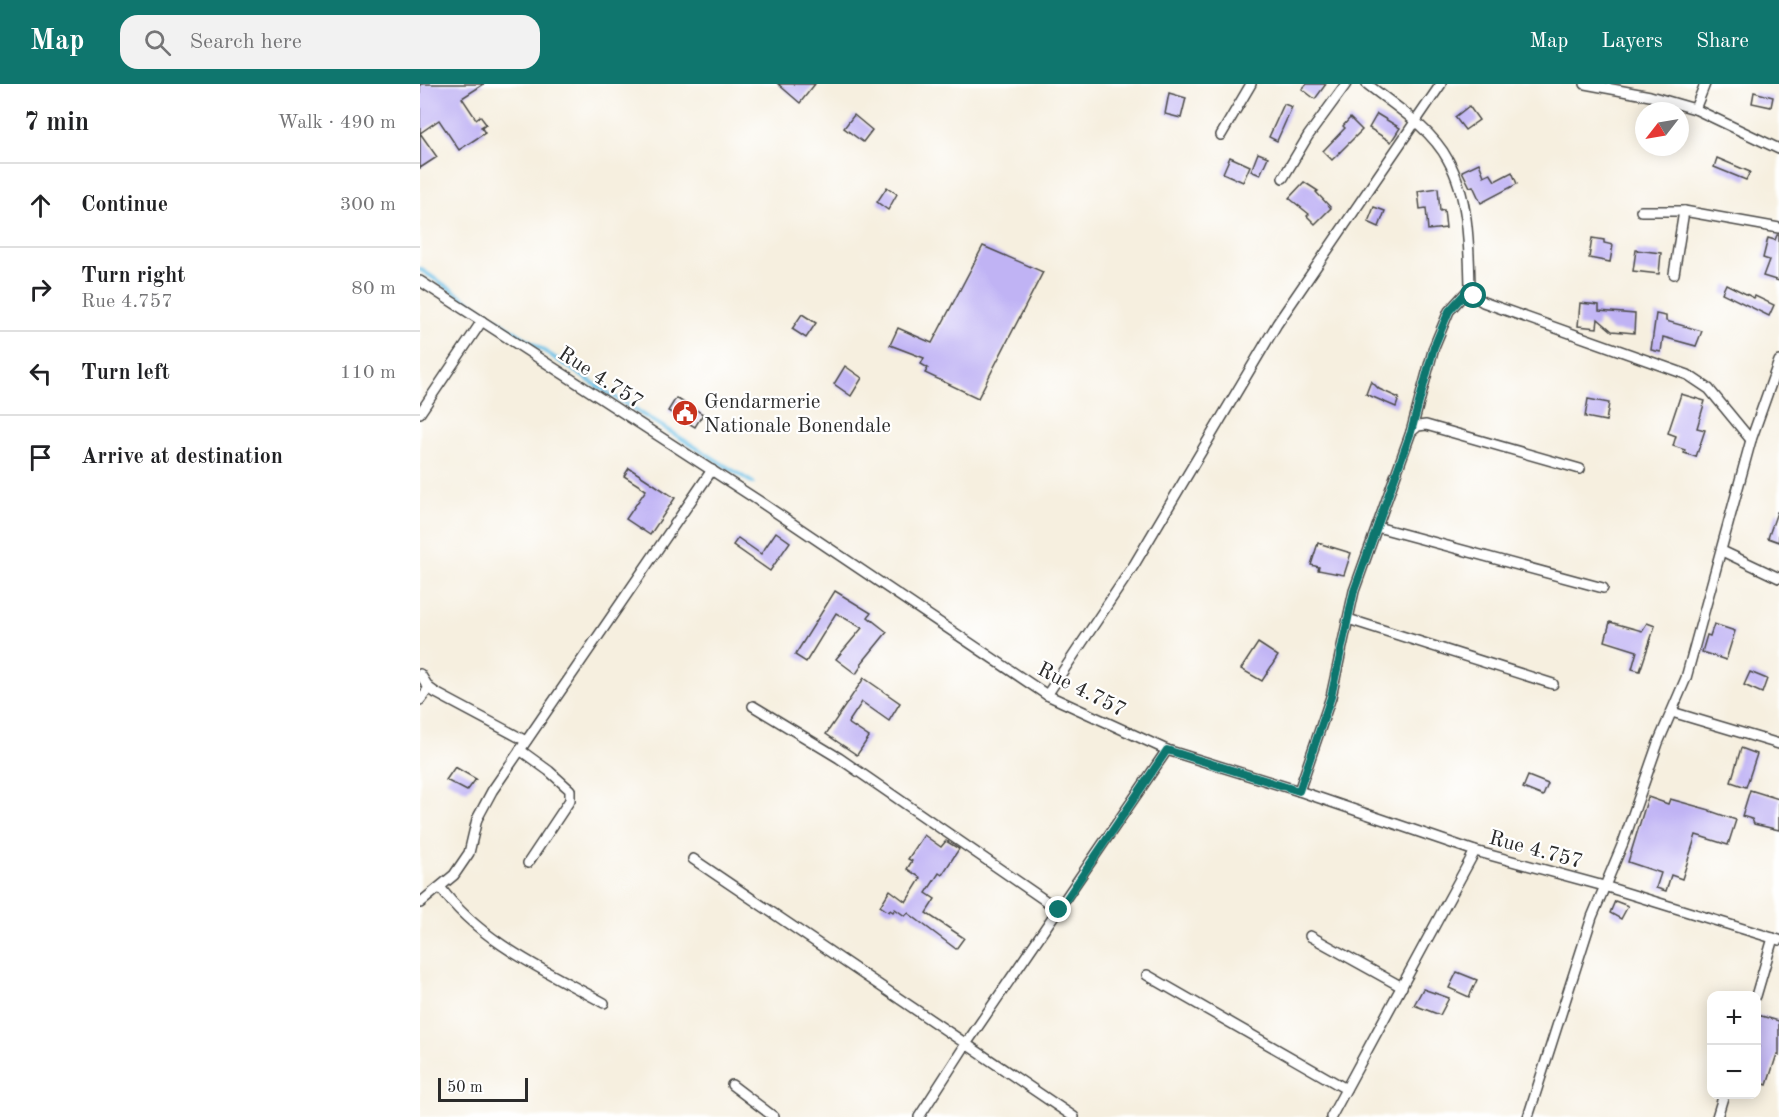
<!DOCTYPE html>
<html lang="en">
<head>
<meta charset="utf-8">
<style>
  body { margin:0; font-family:"Old Standard TT",serif; background:#f2f2f2; color:#202124 }
  .controls { position:absolute; right:18px; bottom:18px; display:grid; overflow:hidden; border-radius:12px; box-shadow:0 3px 15px #0003 }
  .controls button { width:54px; height:54px; display:grid; place-items:center; padding:0; border:0; border-bottom:2px solid #e0e0e0; background:#fff; color:#202124; font:30px sans-serif }
  .compass { position:absolute; left:1215px; top:18px; width:54px; height:54px; border-radius:50%; background:#fff; box-shadow:0 3px 15px #0003; rotate:239deg }
  .scale { position:absolute; left:18px; bottom:15px; width:90px; box-sizing:border-box; padding-left:6px; border:3px solid #2b2b2b; border-top:0; font-size:16px; line-height:21px; white-space:nowrap; color:#2b2b2b; -webkit-text-stroke:4px #fff; paint-order:stroke }
  .stop { position:absolute; width:18px; height:18px; margin:-14px; border:4px solid #0f766e; border-radius:50%; background:#fff }
  .stop.end { background:#0f766e; border-color:#fff; box-shadow:0 2px 6px #0008 }
  .list { margin:0; padding:0; list-style:none }
  h2 { display:flex; justify-content:space-between; align-items:center; height:78px; margin:0; padding:0 24px; font-size:26px }
  h2 small { font-size:20px; font-weight:400; color:#757577 }
  .list li { display:grid; grid-template-columns:39px 1fr auto; gap:18px; align-items:center; box-sizing:border-box; height:84px; padding:0 24px; border-top:2px solid #e0e0e0 }
  .list b { display:block; font-size:22px; white-space:nowrap }
  .list p { margin:0; font-size:20px; white-space:nowrap; color:#757577 }
  .list em { font-size:20px; font-style:normal; color:#757577 }
  .icon { flex:none; width:33px; height:33px; fill:none; stroke:currentColor; stroke-width:2; stroke-linecap:round; stroke-linejoin:round }
  .map { position:relative; flex:none; width:1359px; height:1033px; overflow:hidden }
  header { display:flex; align-items:center; gap:36px; box-sizing:border-box; height:84px; padding:0 30px; background:#0f766e; color:#fff }
  header strong { font-size:28px }
  nav { display:flex; gap:33px; margin-inline-start:auto; font-size:21px }
  .search { width:420px; height:54px; background:#f2f2f2; display:flex; align-items:center; gap:15px; box-sizing:border-box; padding:0 21px; border-radius:18px; color:#757577; font-size:22px }
  main { display:flex }
  aside { flex:1; background:#fff }
  .map>svg:first-child { display:block }
  .lines { fill:none; stroke-linecap:round; stroke-linejoin:round }
  .stream { stroke:#69c0e6; stroke-width:4 }
  .building { fill:#c0b3f4 }
  .minor-casing { stroke:#494846; stroke-width:12 }
  .minor { stroke:#fff; stroke-width:9 }
  .route { stroke:#0f766e; stroke-width:8 }
  .labels { text-anchor:middle; stroke-width:4.5; stroke-linejoin:round; paint-order:stroke }
  .street-label { font-size:21px; fill:#2b2b2b; stroke:#fff }
  .poi-label { font-size:21px; fill:#2b2b2b; stroke:#fff; text-anchor:start }
</style>
</head>
<body>
<header>
<strong>Map</strong>
<div class="search"><svg class="icon" aria-label="search" viewBox="0 0 24 24"><circle cx="10" cy="10" r="6"/><path d="M15 15l6 6"/></svg>Search here</div>
<nav><a>Map</a><a>Layers</a><a>Share</a></nav>
</header>
<main>
<aside>
<h2>7 min<small>Walk · 490 m</small></h2>
<ul class="list">
<li><svg class="icon" aria-label="ahead" viewBox="0 0 24 24"><path d="M12 20V5M6 11l6-6 6 6"/></svg><div><b>Continue</b></div><em>300 m</em></li>
<li><svg class="icon" aria-label="right" viewBox="0 0 24 24"><path d="M7 20v-9h11M14 6l5 5-5 5"/></svg><div><b>Turn right</b><p>Rue 4.757</p></div><em>80 m</em></li>
<li><svg class="icon" aria-label="left" viewBox="0 0 24 24"><path d="M17 20v-9H6M10 6l-5 5 5 5"/></svg><div><b>Turn left</b></div><em>110 m</em></li>
<li><svg class="icon" aria-label="arrive" viewBox="0 0 24 24"><path d="M6 21V4h12l-3 4 3 4H6"/></svg><div><b>Arrive at destination</b></div></li>
</ul>
</aside>
<div class="map">
<svg width="1359" height="1033" viewBox="0 0 1359 1033">
  <rect width="100%" height="100%" fill="#fff"/>
  <filter id="ink" filterUnits="userSpaceOnUse"><feTurbulence type="fractalNoise" baseFrequency=".0167" numOctaves="2"/><feDisplacementMap in="SourceGraphic" scale="12" xChannelSelector="R" yChannelSelector="G"/><feConvolveMatrix kernelMatrix="1 2 1 2 8 2 1 2 1" color-interpolation-filters="sRGB"/></filter>
  <filter id="wash" filterUnits="userSpaceOnUse"><feTurbulence type="fractalNoise" baseFrequency=".008" numOctaves="4" result="noise"/><feDisplacementMap in="SourceGraphic" scale="24" xChannelSelector="R" yChannelSelector="G"/><feGaussianBlur stdDeviation="1.35" result="paint"/><feColorMatrix in="noise" values="0 0 0 0 0 0 0 0 0 0 0 0 0 0 0 0 0 1.4 0 .05"/><feComposite in="paint" operator="in"/></filter>
  <g filter="url(#wash)">
    <rect width="100%" height="100%" fill="#f6efdf"/>
    <g class="lines">
      <!-- stream -->
      <path class="stream" d="M0 185 188 309 333 399"/>
    </g>
    <g id="blocks">
      <!-- building -->
      <g class="building">
        <path d="M0 0H64L42 14 56 35 60 32 66 40 61 43 65 49 39 66 19 36 0 49Z"/>
        <path d="M358 0H395L380 19Z"/>
        <path d="M887 0H906L895 15 882 5Z"/>
        <path d="M1334 8 1353 13 1351 23 1332 19Z"/>
        <path d="M749 9 766 14 761 34 745 30Z"/>
        <path d="M864 20 872 23 857 57 849 53Z"/>
        <path d="M1049 22 1059 36 1045 46 1035 33Z"/>
        <path d="M957 30 980 44 971 58 949 44Z"/>
        <path d="M434 31 452 46 443 58 424 44Z"/>
        <path d="M930 34 942 46 912 76 903 67 925 44 923 42Z"/>
        <path d="M0 49 17 73 0 84Z"/>
        <path d="M838 69 848 73 840 91 831 87Z"/>
        <path d="M810 73 830 82 823 98 803 89Z"/>
        <path d="M1297 74 1330 88 1326 96 1294 83Z"/>
        <path d="M1059 79 1064 92 1070 89 1075 97 1092 88 1097 100 1061 119 1053 102 1050 103 1042 87Z"/>
        <path d="M884 98 898 107 896 108 911 124 895 140 887 132 889 130 869 114Z"/>
        <path d="M467 103 477 110 468 126 457 118Z"/>
        <path d="M1018 104 1020 127 1024 126 1026 144 1008 146 1006 124 1000 125 998 107Z"/>
        <path d="M954 123 965 127 959 143 948 138Z"/>
        <path d="M1357 151H1359V197L1343 192 1349 176 1343 174 1348 154 1355 156Z"/>
        <path d="M1172 154 1184 156V159L1193 161 1190 178 1169 174Z"/>
        <path d="M563 162 623 188 558 314 505 289 508 284 501 280 504 274 470 261 478 244 512 259Z"/>
        <path d="M1216 166 1241 169 1239 190 1213 187Z"/>
        <path d="M1306 200 1334 214 1335 212 1354 221 1349 232 1302 209Z"/>
        <path d="M1160 219 1179 221V227L1215 230 1214 249 1192 247 1178 235 1177 244 1158 242Z"/>
        <path d="M382 230 396 239 386 254 372 245Z"/>
        <path d="M1236 230 1246 232V237L1282 247 1276 262 1243 253 1241 268 1231 266Z"/>
        <path d="M425 282 442 294 431 312 414 300Z"/>
        <path d="M951 297 959 305 979 314 976 323 946 310Z"/>
        <path d="M1261 310 1285 317 1277 344 1285 346 1276 373 1264 369 1265 366 1253 362 1256 352 1248 349Z"/>
        <path d="M256 314 283 330 275 343 248 327Z"/>
        <path d="M1168 315 1189 319 1186 337 1165 333Z"/>
        <path d="M209 384 255 414 230 451 206 435 226 406 204 392Z"/>
        <path d="M1357 428H1359V458L1348 454Z"/>
        <path d="M356 448 370 458 350 487 313 461 318 454 341 470Z"/>
        <path d="M898 459 931 469 924 491 898 486 899 483 891 481Z"/>
        <path d="M415 507 451 529 448 533 467 548 441 580 442 581 436 590 416 575 442 544 416 529 386 578 375 571Z"/>
        <path d="M1190 538 1222 547 1227 539 1235 542 1220 587 1212 585 1217 567 1185 557Z"/>
        <path d="M1294 540 1315 547 1306 576 1282 568 1287 551 1290 552Z"/>
        <path d="M838 559 858 572 842 597 821 585Z"/>
        <path d="M1330 588 1347 595 1342 609 1324 601Z"/>
        <path d="M444 594 480 619 469 637 442 618 428 639 449 653 437 671 406 650Z"/>
        <path d="M1321 664 1337 670 1326 703 1311 698Z"/>
        <path d="M35 683 56 695 47 707 26 696Z"/>
        <path d="M1108 692 1128 700 1123 712 1103 704Z"/>
        <path d="M1330 706 1359 715V746L1334 740 1332 735 1322 732Z"/>
        <path d="M1228 713 1248 720 1250 715 1290 726V727L1316 736 1308 761 1276 751 1262 795 1251 791 1246 807 1236 804 1241 789 1208 778Z"/>
        <path d="M504 751 521 763 526 757 539 765 522 791 519 789 506 809 515 815 506 829 544 854 536 865 488 829 485 832 475 825 473 828 470 826 469 828 460 822 470 806 486 818 501 794 487 785 492 777 488 775Z"/>
        <path d="M1195 817 1208 822 1201 835 1190 829Z"/>
        <path d="M1037 888 1057 896 1049 913 1029 904Z"/>
        <path d="M1003 905 1029 914 1020 931 994 921Z"/>
        <path d="M1338 931 1359 937V971L1357 970 1347 1001 1336 997V971L1339 962 1336 961Z"/>
      </g>
    </g>
  </g>
  <g filter="url(#ink)">
    <use href="#blocks" fill-opacity="0" stroke="#494846" stroke-width="1.5"/>
    <g class="lines">
      <!-- minor casing -->
      <g class="minor-casing">
        <g id="minor">
          <path d="M947 0C975 22 1011 44 1028 76 1049 113 1049 163 1050 204L1054 212 1063 218 1268 291 1289 305 1331 356"/>
          <path d="M1165 0 1230 12 1275 25 1359 65"/>
          <path d="M1275 25 1285 0"/>
          <path d="M801 51 831 0"/>
          <path d="M863 94 888 52 926 0"/>
          <path d="M1221 127H1264L1359 144"/>
          <path d="M1254 190 1264 127"/>
          <path d="M0 197 339 417 627 611 747 666 879 707 1055 767 1184 802 1359 856"/>
          <path d="M0 329 62 237"/>
          <path d="M991 348 1014 263 1029 227 1050 204"/>
          <path d="M957 443 1183 504"/>
          <path d="M1302 467 1359 494"/>
          <path d="M928 535 1133 600"/>
          <path d="M0 590 9 604 16 609 106 657"/>
          <path d="M627 611 714 481 857 240 1021 0"/>
          <path d="M0 616 9 604"/>
          <path d="M333 622 419 674 639 826"/>
          <path d="M1252 628 1359 660"/>
          <path d="M100 666 129 687 150 706V716L108 779"/>
          <path d="M879 707 911 613 934 507 991 348 998 342 1006 341 1160 385"/>
          <path d="M273 775 654 1033"/>
          <path d="M20 803C60 858 126 887 184 919"/>
          <path d="M0 819 34 791 49 769 57 735 72 707 292 386"/>
          <path d="M890 852 982 903"/>
          <path d="M727 891 926 1005"/>
          <path d="M1336 912 1353 854"/>
          <path d="M312 1001 354 1033"/>
          <path d="M499 1033 546 960 747 666"/>
          <path d="M911 1033 1055 767"/>
          <path d="M1108 1033 1172 833 1203 759 1238 659 1266 594 1331 356 1359 277"/>
          <path d="M1297 1033 1304 1010"/>
        </g>
      </g>
      <!-- minor -->
      <use href="#minor" class="minor"/>
    </g>
  </g>
  <g class="lines" filter="url(#ink)">
    <!-- route -->
    <path class="route" d="M639 826 747 666 879 707 911 613 934 507 991 348 1014 263 1029 227 1050 204 1054 212"/>
  </g>
  <!-- icons -->
  <defs>
    <g id="civic-disc" transform="scale(1.35)"><circle r="9.5" fill="#c8321e" stroke="#fff"/><path d="M-.6-6.5H3V-4.5H.6V-3L4-1V1h2V6H-6V1h2V-1L-.6-3ZM-1.2 2.5V6h2.4V2.5Z" fill="#fff"/></g>
  </defs>
  <g fill-rule="evenodd">
    <use href="#civic-disc" x="265" y="329"/>
  </g>
  <g class="labels">
    <!-- street labels -->
    <g class="street-label">
      <text transform="translate(181 293) rotate(33)" y="7">Rue 4.757</text>
      <text transform="translate(662 605) rotate(27)" y="7">Rue 4.757</text>
      <text transform="translate(1116 765) rotate(15)" y="7">Rue 4.757</text>
    </g>
    <!-- poi labels -->
    <g class="poi-label">
      <text x="284" y="324">Gendarmerie<tspan x="284" dy="24">Nationale Bonendale</tspan></text>
    </g>
  </g>
</svg>
<div class="controls">
<button>+</button>
<button>−</button>
</div>
<svg class="compass" viewBox="-18 -18 36 36"><path d="M0-13l5 13h-10z" fill="#e53935"/><path d="M0 13l5-13h-10z" fill="#757577"/></svg>
<div class="scale">50 m</div>
<div class="stop" style="left:1054px;top:212px"></div>
<div class="stop end" style="left:639px;top:826px"></div>
</div>
</main>
</body>
</html>
